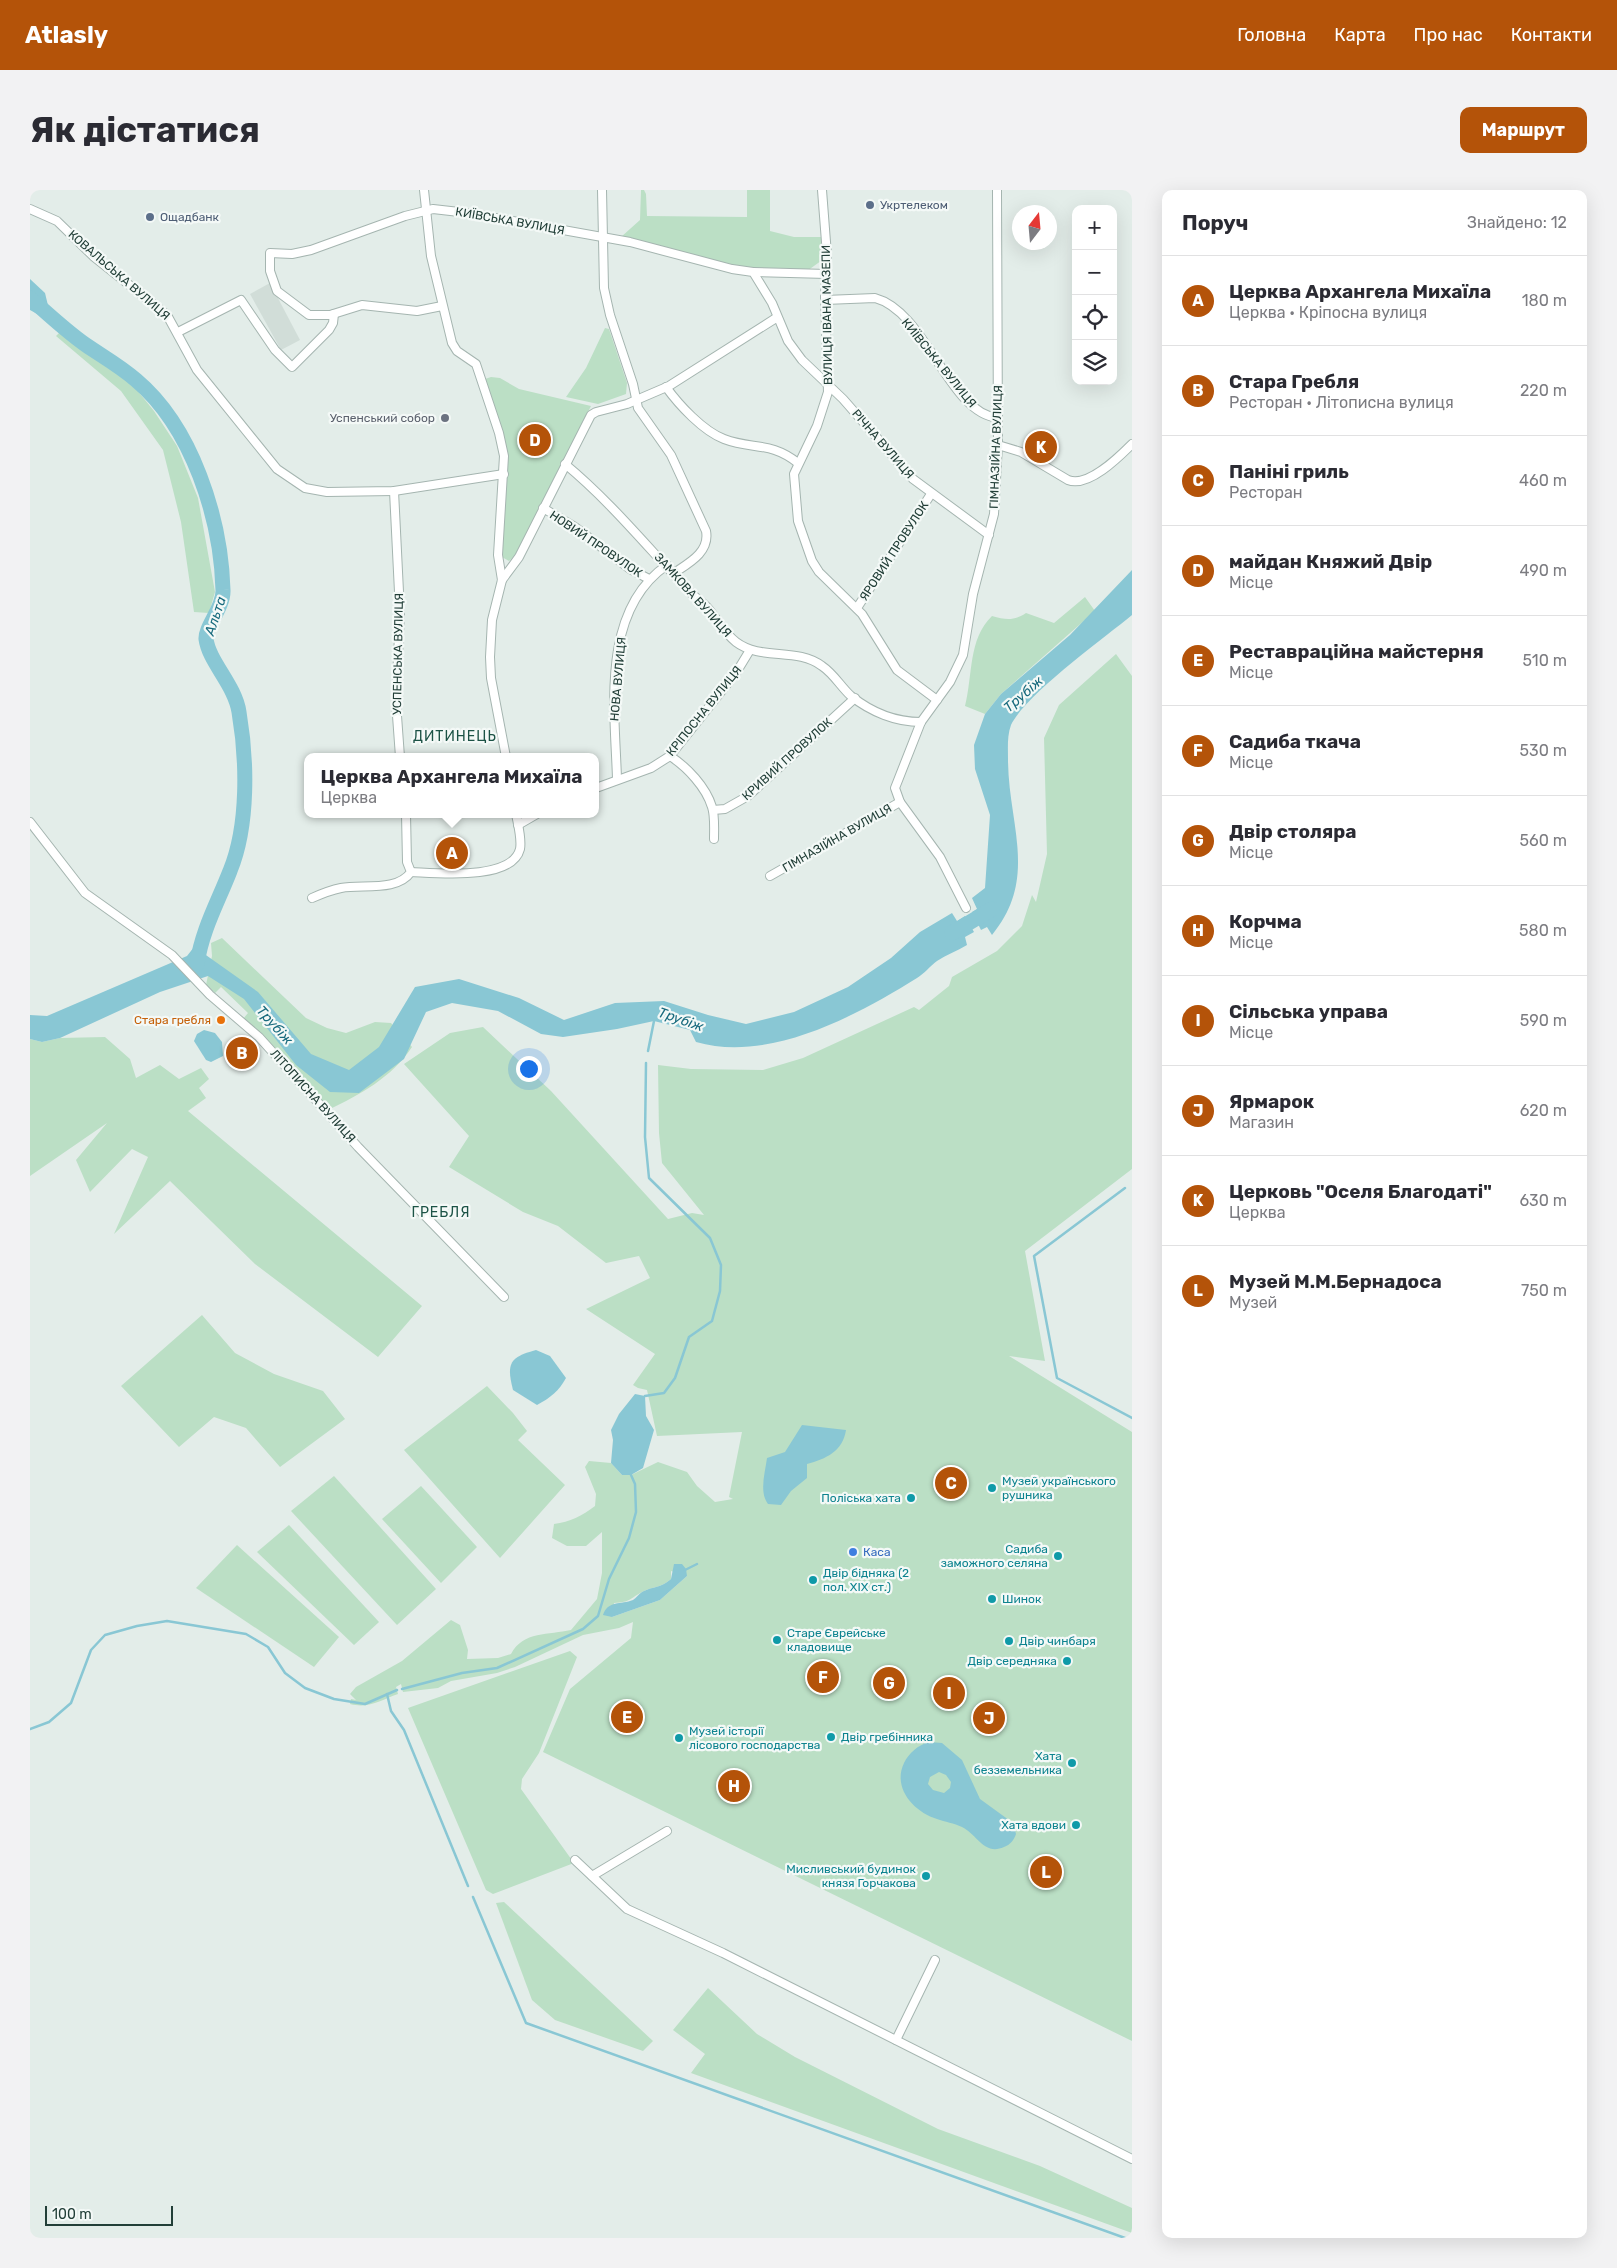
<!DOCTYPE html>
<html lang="uk">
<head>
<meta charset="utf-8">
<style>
  body { margin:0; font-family:Rubik,sans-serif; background:#f2f2f3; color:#2b2b33 }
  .controls { position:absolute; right:15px; top:15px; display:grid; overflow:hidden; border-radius:10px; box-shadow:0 5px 20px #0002 }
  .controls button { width:45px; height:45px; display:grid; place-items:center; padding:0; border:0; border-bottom:1px solid #e1e1e2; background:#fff; color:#2b2b33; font:25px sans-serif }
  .compass { position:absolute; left:982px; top:15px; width:45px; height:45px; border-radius:50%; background:#fff; box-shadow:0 5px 20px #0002; rotate:16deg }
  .scale { position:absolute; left:15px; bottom:12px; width:128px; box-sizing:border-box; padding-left:5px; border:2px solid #223f38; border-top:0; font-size:14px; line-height:18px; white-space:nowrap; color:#223f38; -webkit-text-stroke:4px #f4f9f7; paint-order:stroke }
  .you { position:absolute; left:498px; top:878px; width:18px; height:18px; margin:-12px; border:4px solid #fff; border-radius:50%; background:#1a73e8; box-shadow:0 0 0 8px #1a73e833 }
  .badge { display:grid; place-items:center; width:32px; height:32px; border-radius:50%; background:#b45309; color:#fff; font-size:16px; font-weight:700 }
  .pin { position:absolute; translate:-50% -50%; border:2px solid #fff; box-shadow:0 1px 5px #0006 }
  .popup { position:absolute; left:274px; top:563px; width:295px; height:65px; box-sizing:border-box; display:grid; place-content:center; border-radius:10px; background:#fff; filter:drop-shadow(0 1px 4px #0005); font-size:16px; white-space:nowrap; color:#7c7c81 }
  .popup b { font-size:19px; color:#2b2b33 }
  .popup::after { content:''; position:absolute; left:50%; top:100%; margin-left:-10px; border:10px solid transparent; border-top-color:#fff }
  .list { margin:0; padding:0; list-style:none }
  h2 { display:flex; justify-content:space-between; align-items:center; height:65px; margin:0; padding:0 20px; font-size:21px }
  h2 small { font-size:16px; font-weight:400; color:#7c7c81 }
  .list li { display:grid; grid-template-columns:32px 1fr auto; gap:15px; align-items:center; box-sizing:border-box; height:90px; padding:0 20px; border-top:1px solid #e1e1e2 }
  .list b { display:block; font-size:19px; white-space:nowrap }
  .list p { margin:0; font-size:16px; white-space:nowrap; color:#7c7c81 }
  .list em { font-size:16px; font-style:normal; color:#7c7c81 }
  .icon { flex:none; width:28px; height:28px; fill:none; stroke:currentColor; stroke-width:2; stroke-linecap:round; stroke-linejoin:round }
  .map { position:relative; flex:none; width:1102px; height:2048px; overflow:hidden; border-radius:10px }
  header { display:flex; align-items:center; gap:30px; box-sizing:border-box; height:70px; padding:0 25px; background:#b45309; color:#fff }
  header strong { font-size:24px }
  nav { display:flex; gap:28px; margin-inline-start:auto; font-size:18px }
  .intro { display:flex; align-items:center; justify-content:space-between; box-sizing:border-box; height:120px; padding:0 30px }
  h1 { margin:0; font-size:35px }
  .button { padding:12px 22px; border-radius:10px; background:#b45309; color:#fff; font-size:18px; font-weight:700 }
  main { display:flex; gap:30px; padding:0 30px }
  aside { flex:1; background:#fff; border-radius:10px; box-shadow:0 5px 20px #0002 }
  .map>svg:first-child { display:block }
  .built { fill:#d1ddd8 }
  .green { fill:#bbdfc5; fill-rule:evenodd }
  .water { fill:#89c7d4; fill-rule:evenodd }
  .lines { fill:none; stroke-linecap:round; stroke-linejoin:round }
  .stream { stroke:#89c7d4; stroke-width:2.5 }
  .river { stroke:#89c7d4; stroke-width:15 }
  .minor-casing { stroke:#a5b5b0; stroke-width:10 }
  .minor { stroke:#fff; stroke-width:8 }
  .service-dot { fill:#5c6f8a; stroke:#f4f9f7; stroke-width:2 }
  .worship-dot { fill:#6b7280; stroke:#f4f9f7; stroke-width:2 }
  .food-dot { fill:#e8710a; stroke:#f4f9f7; stroke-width:2 }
  .culture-dot { fill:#0f9aa8; stroke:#f4f9f7; stroke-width:2 }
  .shop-dot { fill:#3f7fe0; stroke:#f4f9f7; stroke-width:2 }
  .labels { text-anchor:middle; stroke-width:4.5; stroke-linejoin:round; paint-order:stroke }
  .service-label { font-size:12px; fill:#4e5e75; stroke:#f4f9f7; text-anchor:start }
  .street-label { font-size:12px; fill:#223f38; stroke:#f4f9f7 }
  .worship-label { font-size:12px; fill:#5b616d; stroke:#f4f9f7; text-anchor:end }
  .food-label { font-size:12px; fill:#c56008; stroke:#f4f9f7; text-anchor:end }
  .culture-label { font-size:12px; fill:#0d838f; stroke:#f4f9f7; text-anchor:start }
  .shop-label { font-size:12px; fill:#366cbe; stroke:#f4f9f7; text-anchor:start }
  .water-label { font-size:14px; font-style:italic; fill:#196b7e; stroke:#f4f9f7 }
  .neighbourhood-label { font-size:14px; letter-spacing:1px; fill:#1c5346; stroke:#f4f9f7 }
</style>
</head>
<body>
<header>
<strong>Atlasly</strong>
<nav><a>Головна</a><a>Карта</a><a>Про нас</a><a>Контакти</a></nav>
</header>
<div class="intro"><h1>Як дістатися</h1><a class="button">Маршрут</a></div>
<main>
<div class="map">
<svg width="1102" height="2048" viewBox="0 0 1102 2048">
  <rect width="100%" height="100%" fill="#e3ede9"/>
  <!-- built -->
  <path class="built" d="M240 93 270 150 251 160 220 104Z"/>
  <!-- green -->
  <g class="green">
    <path d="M611 0H614L616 4 617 26 717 27V0H740V41L764 47H792L795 68 777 81 721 79 696 75 591 47 610 30Z"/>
    <path d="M575 138 579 139 597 193 596 204 568 214 536 207 556 178Z"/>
    <path d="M31 141 98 189 124 221 147 256 168 308 185 402 179 423 164 422 151 332 133 260 91 201 26 146Z"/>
    <path d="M461 187 470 188 489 199 561 216 487 364 479 371 472 367 471 361 478 266 470 233 455 189Z"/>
    <path d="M1055 407 1065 421 971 504 955 524 935 516C943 485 938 449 962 426 976 430 984 431 996 423L1024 433Z"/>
    <path d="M1086 464 1102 486V979L995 1061 1015 1171 979 1166 1102 1242V1851L513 1562 540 1499 601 1448 603 1432 589 1438 553 1445 485 1477 467 1483 421 1491 408 1498 373 1502 371 1494 366 1497 368 1504C351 1510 339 1519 320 1514L321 1509 326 1510 320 1504 326 1497 372 1471 421 1430 430 1435 438 1460 437 1469 468 1468 481 1464C493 1441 519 1445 541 1440L567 1409 572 1383V1342L556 1356H537L522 1348 524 1334C540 1332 552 1326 565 1316L566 1304 555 1277 559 1271 581 1273 592 1285H601L628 1272 657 1282 667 1296 685 1312 703 1309 699 1307 712 1242 627 1246 617 1200 608 1198 603 1195 625 1164 556 1119 620 1088 609 1066 576 1073 528 1036 493 1022 419 977 439 946 374 874 420 843 453 837 521 901 638 1029 662 1023 674 1025 632 973 629 943 628 875 661 879 733 880 773 868 884 817 889 820 919 796 922 787 967 761 992 736 1002 705 1006 712 1017 664 1014 548 1029 515ZM641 1381 657 1386 630 1410 582 1427 584 1413C601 1412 599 1409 612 1402 623 1396 629 1399 641 1389Z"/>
    <path d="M192 748 276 828 297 838 316 843 345 832 361 833 382 857C361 888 331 904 298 920L213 829 218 823 191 797 185 803 176 795 182 766 181 753Z"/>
    <path d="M75 847 100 869 106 888 130 875 149 889 171 878 179 889 169 898 176 908 158 921 392 1116 348 1167 225 1074 140 991 84 1044 118 967 102 959 60 1002 46 970 77 933 0 986V849L12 852 30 848Z"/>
    <path d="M172 1125 205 1163 244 1184 293 1201 315 1229 250 1277 216 1238 184 1227 149 1257 91 1196Z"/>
    <path d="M457 1196 483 1223 497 1241 488 1250 535 1295 470 1368 374 1260Z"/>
    <path d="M304 1286 406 1399 367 1435 261 1321Z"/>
    <path d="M391 1296 447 1357 411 1393 352 1329Z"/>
    <path d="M259 1335 349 1432 324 1455 227 1362Z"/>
    <path d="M207 1355 309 1447 284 1477 166 1398Z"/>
    <path d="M540 1461 547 1467 509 1563 492 1589 491 1599 544 1673 463 1704 456 1700 378 1518Z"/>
    <path d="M474 1712 623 1851 613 1861 525 1830 502 1810 466 1713Z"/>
    <path d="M678 1798 727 1844 765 1867 908 1939 1010 1976 1102 2018V2043L661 1883 675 1864 643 1840Z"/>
  </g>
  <!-- water -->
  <g class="water">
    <path d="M0 89 15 103 21 128 9 125 0 120Z"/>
    <path d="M1102 380V425C1073 449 996 504 981 535 977 546 978 558 978 569 978 634 1009 688 962 745L957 737 951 740 942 722 947 719 942 708 955 698 960 625 945 579 944 555 955 524 971 504 1040 445Z"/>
    <path d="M922 723 927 731 935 726 944 742 935 747 937 755C927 761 916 765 907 771 900 776 894 784 887 788 826 826 739 873 666 852L660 840 624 831 587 839 533 847 511 844 468 821 422 813 396 822 374 869 329 903 300 902 266 875 214 809 178 786 130 802 30 848 12 852 0 849V825L17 826 157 766 168 752 172 755 173 763 228 802 281 864 319 880 349 857 385 797 429 789 489 808 534 830 585 813 634 811 678 825 716 834 764 822 818 797 861 768 890 742Z"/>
    <path d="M174 840 185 843 192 852 193 866 181 872 176 870 164 851 167 844Z"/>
    <path d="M506 1160 520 1166 536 1188C529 1201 520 1208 507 1215L483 1200C476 1173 480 1167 506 1160Z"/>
    <path d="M605 1204 615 1206 616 1226 624 1240 613 1278 601 1285H592L581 1273 583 1250 581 1240 589 1224Z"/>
    <path d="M772 1235 816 1240C813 1261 796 1269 777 1274V1288L761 1301 751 1315 738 1314C729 1302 735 1283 737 1268L755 1262Z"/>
    <path d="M644 1374H652L656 1379 657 1386 630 1410 582 1427 573 1425C578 1410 591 1415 603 1410 606 1408 609 1404 612 1402 623 1396 629 1399 641 1389Z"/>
    <path d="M899 1552 912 1553 932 1570 950 1609 983 1633 986 1644C984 1650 980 1655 974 1657 954 1666 947 1644 932 1637 924 1633 915 1632 907 1629 884 1622 862 1598 874 1573 879 1563 888 1555 899 1552ZM909 1582 916 1585 921 1592 920 1598 914 1603 903 1600 898 1594 900 1587Z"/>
  </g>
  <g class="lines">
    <!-- stream -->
    <g class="stream">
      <path d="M618 861 624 831"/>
      <path d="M1095 998 1004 1066 1027 1188 1102 1228"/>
      <path d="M615 1206 634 1203 645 1188 659 1147 682 1131 690 1101 691 1075 680 1048 619 988 615 947 616 873"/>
      <path d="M655 1380 667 1374"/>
      <path d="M372 1499 432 1483 467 1478 553 1439 568 1426 579 1389 599 1348 606 1322 605 1294 601 1285"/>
      <path d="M357 1504 361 1521 374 1540 438 1696"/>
      <path d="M0 1539 19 1532 41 1513 61 1460 75 1445 107 1436 137 1431 216 1444 238 1457 255 1483 275 1498 304 1509 335 1514 367 1500"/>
      <path d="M443 1707 496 1833 1095 2048"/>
    </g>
    <!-- river -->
    <g class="river">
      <path d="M0 108C18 124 36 141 56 155 72 166 90 176 106 190 162 237 191 328 193 400 194 417 175 437 176 449 179 472 205 495 209 522 217 569 219 635 200 681 188 712 172 740 167 774"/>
      <path d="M922 743 962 719"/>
    </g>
    <!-- minor casing -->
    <g class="minor-casing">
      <g id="minor">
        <path d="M394 0 401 66 422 153 427 161 446 174 469 243 474 266 468 365 472 390 462 430 460 467 461 488 476 567"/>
        <path d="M572 0 574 98 580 125 603 194 608 218 641 265 676 341C680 362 659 373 644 383"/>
        <path d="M792 0 797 65 795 106 798 202 787 236 764 284 768 331 782 371 789 382 832 424 867 480 907 510"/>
        <path d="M0 19 27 31 63 66 137 125 167 180 247 279 275 298 297 302 364 301 474 284"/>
        <path d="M723 82 797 84"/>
        <path d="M795 110 845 108C897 122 918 223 968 228"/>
        <path d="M412 116 387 121 332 115 300 125H279L247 101 240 81V63L262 64 281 60 375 26 403 19 438 23 600 52 702 79 723 82 742 113 758 151 772 170 813 209 883 289 959 345"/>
        <path d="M148 142 211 110 245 160 262 177 299 140 303 133 304 124"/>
        <path d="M636 197C649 215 673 241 694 249 723 260 740 251 768 273"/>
        <path d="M968 255 991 262 1038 290C1058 298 1089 267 1102 254"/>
        <path d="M535 274C581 312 618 358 660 402 665 407 671 411 677 417 687 428 693 442 706 452 731 471 767 457 792 476 804 484 811 497 821 506 841 522 866 532 891 532"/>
        <path d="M364 301 370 422 366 512 370 567"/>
        <path d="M513 318 545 337 600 379 619 389"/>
        <path d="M472 390 489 367 561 225 566 222 597 214 639 196 746 128"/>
        <path d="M827 418 901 304"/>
        <path d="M640 566C657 577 676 597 682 617 685 626 684 639 684 649"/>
        <path d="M587 589C585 520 570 421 637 375"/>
        <path d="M566 598 621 578 640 566 706 483 720 460"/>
        <path d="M683 620 695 619 718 606 825 508"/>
        <path d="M0 632 55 703 142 765 180 805 229 847 328 957 474 1107"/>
        <path d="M488 635 507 624"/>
        <path d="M381 682C407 683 482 691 490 659 492 649 488 635 486 624"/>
        <path d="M740 686 870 612"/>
        <path d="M282 708C291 704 301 700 311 698 333 694 367 702 381 682L377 672 376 624"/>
        <path d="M936 718 910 667 870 612 865 598 891 532 920 492 933 465 943 404 964 324 968 255 967 0"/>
        <path d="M545 1670 597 1719 693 1763 1102 1969"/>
        <path d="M562 1686 637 1641"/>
        <path d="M866 1850 905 1770"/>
      </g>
    </g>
    <!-- minor -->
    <use href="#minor" class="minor"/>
  </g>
  <!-- markers -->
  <g class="service-dot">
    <circle cx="840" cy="15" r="5"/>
    <circle cx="120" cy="27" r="5"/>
  </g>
  <circle class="worship-dot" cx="415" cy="228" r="5"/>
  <circle class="food-dot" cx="191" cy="830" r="5"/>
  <g class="culture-dot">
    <circle cx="962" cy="1298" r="5"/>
    <circle cx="881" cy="1308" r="5"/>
    <circle cx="1028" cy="1366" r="5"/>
    <circle cx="783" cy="1390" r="5"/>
    <circle cx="962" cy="1409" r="5"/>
    <circle cx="747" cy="1450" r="5"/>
    <circle cx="979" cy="1451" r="5"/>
    <circle cx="1037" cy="1471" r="5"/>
    <circle cx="801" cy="1547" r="5"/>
    <circle cx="649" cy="1548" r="5"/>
    <circle cx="1042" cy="1573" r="5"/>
    <circle cx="1046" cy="1635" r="5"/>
    <circle cx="896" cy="1686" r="5"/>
  </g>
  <circle class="shop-dot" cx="823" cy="1362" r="5"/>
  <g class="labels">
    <!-- service labels -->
    <g class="service-label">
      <text x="850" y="19">Укртелеком</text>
      <text x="130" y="31">Ощадбанк</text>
    </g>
    <!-- street labels -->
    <g class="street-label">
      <text transform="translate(480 31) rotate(10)" y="4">КИЇВСЬКА ВУЛИЦЯ</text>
      <text transform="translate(89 85) rotate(41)" y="4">КОВАЛЬСЬКА ВУЛИЦЯ</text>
      <text transform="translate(797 125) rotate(-91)" y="4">ВУЛИЦЯ ІВАНА МАЗЕПИ</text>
      <text transform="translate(909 173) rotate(51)" y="4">КИЇВСЬКА ВУЛИЦЯ</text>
      <text transform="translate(853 254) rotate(49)" y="4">РІЧНА ВУЛИЦЯ</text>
      <text transform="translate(966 257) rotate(-88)" y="4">ГІМНАЗІЙНА ВУЛИЦЯ</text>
      <text transform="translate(566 354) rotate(34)" y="4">НОВИЙ ПРОВУЛОК</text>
      <text transform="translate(864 361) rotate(-57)" y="4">ЯРОВИЙ ПРОВУЛОК</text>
      <text transform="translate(663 405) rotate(48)" y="4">ЗАМКОВА ВУЛИЦЯ</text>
      <text transform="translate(368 464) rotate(-89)" y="4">УСПЕНСЬКА ВУЛИЦЯ</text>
      <text transform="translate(588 489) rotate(-85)" y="4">НОВА ВУЛИЦЯ</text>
      <text transform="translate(674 521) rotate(-51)" y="4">КРІПОСНА ВУЛИЦЯ</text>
      <text transform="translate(757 569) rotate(-42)" y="4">КРИВИЙ ПРОВУЛОК</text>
      <text transform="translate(807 648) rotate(-30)" y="4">ГІМНАЗІЙНА ВУЛИЦЯ</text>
      <text transform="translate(283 906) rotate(48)" y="4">ЛІТОПИСНА ВУЛИЦЯ</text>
    </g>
    <!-- worship labels -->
    <g class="worship-label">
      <text x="405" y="232">Успенський собор</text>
    </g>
    <!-- food labels -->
    <g class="food-label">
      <text x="181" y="834">Стара гребля</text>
    </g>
    <!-- culture labels -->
    <g class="culture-label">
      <text x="972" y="1295">Музей українського<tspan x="972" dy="14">рушника</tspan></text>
      <text x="871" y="1312" text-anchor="end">Поліська хата</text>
      <text x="1018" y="1363" text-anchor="end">Садиба<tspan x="1018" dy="14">заможного селяна</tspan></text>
      <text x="793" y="1387">Двір бідняка (2<tspan x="793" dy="14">пол. XIX ст.)</tspan></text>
      <text x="972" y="1413">Шинок</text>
      <text x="757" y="1447">Старе Єврейське<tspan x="757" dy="14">кладовище</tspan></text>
      <text x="989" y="1455">Двір чинбаря</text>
      <text x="1027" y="1475" text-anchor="end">Двір середняка</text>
      <text x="659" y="1545">Музей історії<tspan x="659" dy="14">лісового господарства</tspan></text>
      <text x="811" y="1551">Двір гребінника</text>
      <text x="1032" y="1570" text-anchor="end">Хата<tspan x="1032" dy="14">безземельника</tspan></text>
      <text x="1036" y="1639" text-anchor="end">Хата вдови</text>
      <text x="886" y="1683" text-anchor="end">Мисливський будинок<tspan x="886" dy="14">князя Горчакова</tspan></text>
    </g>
    <!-- shop labels -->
    <g class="shop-label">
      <text x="833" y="1366">Каса</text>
    </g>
    <!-- water labels -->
    <g class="water-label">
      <text transform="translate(185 426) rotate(-72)" y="5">Альта</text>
      <text transform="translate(993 504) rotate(-41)" y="5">Трубіж</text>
      <text transform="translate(651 829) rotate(19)" y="5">Трубіж</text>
      <text transform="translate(245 835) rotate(48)" y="5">Трубіж</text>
    </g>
    <!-- neighbourhood labels -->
    <g class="neighbourhood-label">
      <text x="425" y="551">ДИТИНЕЦЬ</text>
      <text x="411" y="1027">ГРЕБЛЯ</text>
    </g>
  </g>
</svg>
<div class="controls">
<button>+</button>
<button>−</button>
<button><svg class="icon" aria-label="locate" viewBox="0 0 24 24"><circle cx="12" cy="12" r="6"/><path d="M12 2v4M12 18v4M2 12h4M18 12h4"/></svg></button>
<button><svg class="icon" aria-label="layers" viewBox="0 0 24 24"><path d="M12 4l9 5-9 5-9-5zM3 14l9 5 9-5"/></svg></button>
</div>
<svg class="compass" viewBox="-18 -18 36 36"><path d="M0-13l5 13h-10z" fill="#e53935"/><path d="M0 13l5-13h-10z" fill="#7c7c81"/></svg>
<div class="scale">100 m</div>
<div class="you"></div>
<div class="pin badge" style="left:422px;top:663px">A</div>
<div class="popup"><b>Церква Архангела Михаїла</b>Церква</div>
<div class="pin badge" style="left:212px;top:863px">B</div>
<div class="pin badge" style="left:921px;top:1293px">C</div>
<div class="pin badge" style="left:505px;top:250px">D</div>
<div class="pin badge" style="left:597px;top:1527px">E</div>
<div class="pin badge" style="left:793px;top:1487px">F</div>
<div class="pin badge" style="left:859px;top:1493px">G</div>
<div class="pin badge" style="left:704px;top:1596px">H</div>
<div class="pin badge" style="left:919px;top:1503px">I</div>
<div class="pin badge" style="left:959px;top:1528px">J</div>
<div class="pin badge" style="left:1011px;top:257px">K</div>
<div class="pin badge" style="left:1016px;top:1682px">L</div>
</div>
<aside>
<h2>Поруч<small>Знайдено: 12</small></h2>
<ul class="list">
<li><span class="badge">A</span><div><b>Церква Архангела Михаїла</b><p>Церква · Кріпосна вулиця</p></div><em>180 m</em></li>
<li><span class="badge">B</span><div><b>Стара Гребля</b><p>Ресторан · Літописна вулиця</p></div><em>220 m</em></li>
<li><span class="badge">C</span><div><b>Паніні гриль</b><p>Ресторан</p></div><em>460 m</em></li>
<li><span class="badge">D</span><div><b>майдан Княжий Двір</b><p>Місце</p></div><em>490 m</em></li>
<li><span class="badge">E</span><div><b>Реставраційна майстерня</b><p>Місце</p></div><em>510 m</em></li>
<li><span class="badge">F</span><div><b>Садиба ткача</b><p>Місце</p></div><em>530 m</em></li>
<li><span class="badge">G</span><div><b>Двір столяра</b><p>Місце</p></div><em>560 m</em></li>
<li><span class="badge">H</span><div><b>Корчма</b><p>Місце</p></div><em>580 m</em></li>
<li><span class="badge">I</span><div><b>Сільська управа</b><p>Місце</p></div><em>590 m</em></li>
<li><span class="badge">J</span><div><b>Ярмарок</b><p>Магазин</p></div><em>620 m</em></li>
<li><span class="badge">K</span><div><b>Церковь &quot;Оселя Благодаті&quot;</b><p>Церква</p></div><em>630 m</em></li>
<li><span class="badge">L</span><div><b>Музей М.М.Бернадоса</b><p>Музей</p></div><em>750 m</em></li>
</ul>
</aside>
</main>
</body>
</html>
